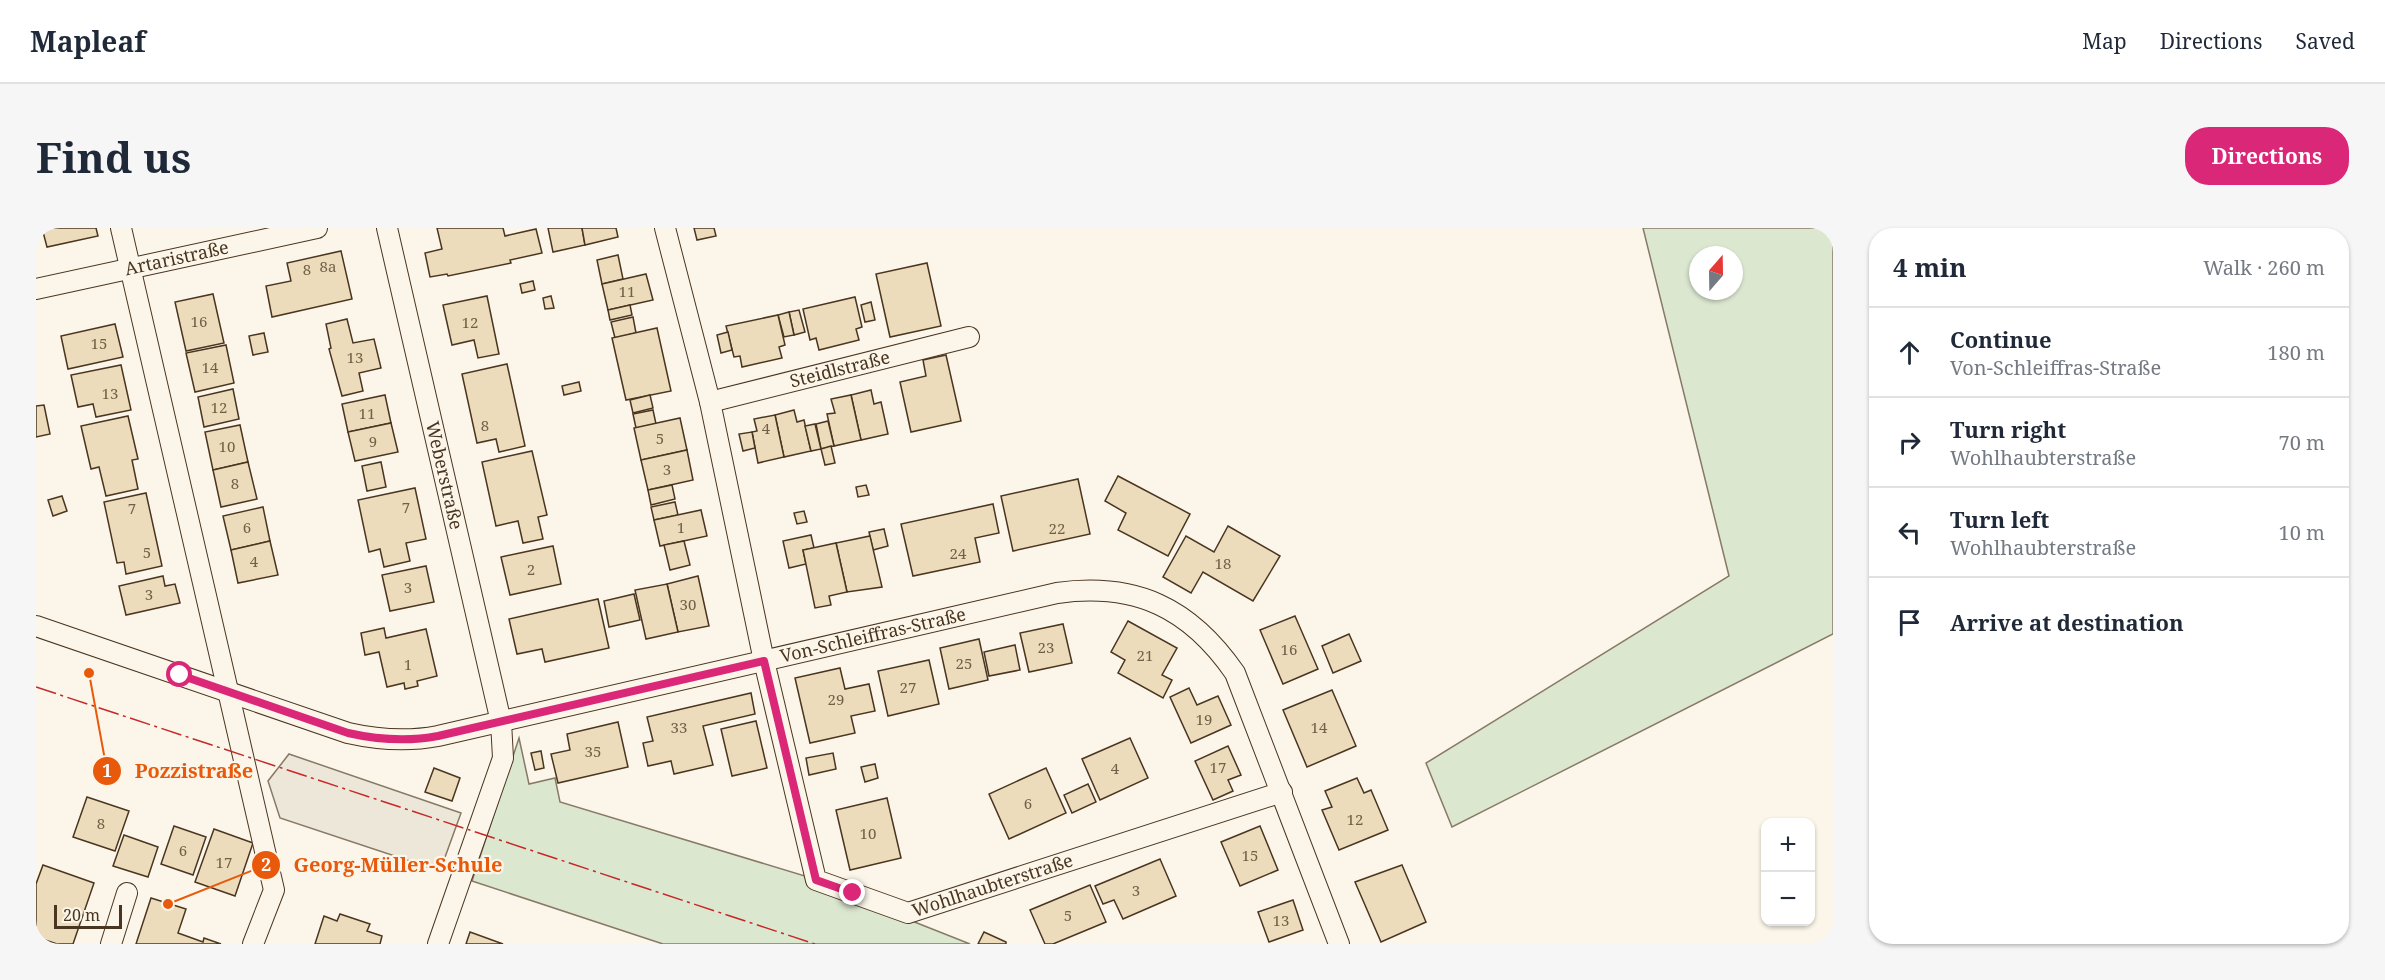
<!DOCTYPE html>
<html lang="en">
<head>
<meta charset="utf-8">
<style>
  body { margin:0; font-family:"Noto Serif",serif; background:#f6f6f7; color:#1f2937 }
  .controls { position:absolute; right:18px; bottom:18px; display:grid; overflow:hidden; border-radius:12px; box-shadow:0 2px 4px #0004 }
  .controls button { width:54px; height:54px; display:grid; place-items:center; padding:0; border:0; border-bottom:2px solid #e0e1e3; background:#fff; color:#1f2937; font:30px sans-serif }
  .compass { position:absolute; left:1653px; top:18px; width:54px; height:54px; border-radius:50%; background:#fff; box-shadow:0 2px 4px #0004; rotate:20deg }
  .scale { position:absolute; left:18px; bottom:15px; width:68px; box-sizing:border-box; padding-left:6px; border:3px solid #4a3520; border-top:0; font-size:16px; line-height:21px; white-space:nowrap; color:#4a3520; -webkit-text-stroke:4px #fbf6e9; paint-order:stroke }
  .stop { position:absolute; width:18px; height:18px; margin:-14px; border:4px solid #db2777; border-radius:50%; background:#fff }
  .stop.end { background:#db2777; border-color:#fff; box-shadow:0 2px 6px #0008 }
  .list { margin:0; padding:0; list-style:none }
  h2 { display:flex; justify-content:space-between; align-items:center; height:78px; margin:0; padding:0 24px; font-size:26px }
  h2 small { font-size:20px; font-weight:400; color:#747a83 }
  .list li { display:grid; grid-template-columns:39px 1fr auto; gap:18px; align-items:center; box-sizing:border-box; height:90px; padding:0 24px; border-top:2px solid #e0e1e3 }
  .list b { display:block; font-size:22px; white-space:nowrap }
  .list p { margin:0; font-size:20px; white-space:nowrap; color:#747a83 }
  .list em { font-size:20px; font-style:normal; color:#747a83 }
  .icon { flex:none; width:33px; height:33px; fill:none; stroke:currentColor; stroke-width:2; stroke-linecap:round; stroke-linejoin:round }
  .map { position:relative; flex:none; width:1797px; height:716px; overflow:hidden; border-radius:24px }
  header { display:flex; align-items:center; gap:36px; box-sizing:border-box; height:84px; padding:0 30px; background:#fff; border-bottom:2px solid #e0e1e3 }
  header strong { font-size:28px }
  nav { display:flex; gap:33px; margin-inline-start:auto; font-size:21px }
  .intro { display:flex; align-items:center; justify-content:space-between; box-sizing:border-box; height:144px; padding:0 36px }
  h1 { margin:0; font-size:42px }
  .button { padding:15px 27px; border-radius:24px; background:#db2777; color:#fff; font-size:21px; font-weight:700 }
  main { display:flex; gap:36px; padding:0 36px }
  aside { flex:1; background:#fff; border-radius:24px; box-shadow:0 2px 4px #0004 }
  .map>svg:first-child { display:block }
  .green { fill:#dce7d0; stroke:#887966; stroke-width:1.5; fill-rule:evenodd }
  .parking { fill:#ede7d9; stroke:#887966; stroke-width:1.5 }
  .building { fill:#ecdcbc; stroke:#4a3520; stroke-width:1.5 }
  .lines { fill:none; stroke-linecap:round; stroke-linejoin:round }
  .street-casing { stroke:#4a3520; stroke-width:22 }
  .street { stroke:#fbf6e9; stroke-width:20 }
  .power { stroke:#c62828; stroke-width:1.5; stroke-dasharray:21 4.5 3 4.5; stroke-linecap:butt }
  .route { stroke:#db2777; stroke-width:8 }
  .labels { text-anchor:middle; stroke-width:4.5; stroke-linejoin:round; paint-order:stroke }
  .number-label { font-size:15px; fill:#725f47 }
  .street-label { font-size:18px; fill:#4a3520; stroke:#fbf6e9 }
  .leader { fill:none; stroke:#e8590c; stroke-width:2 }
  .callout-dot { fill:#e8590c; stroke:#fbf6e9; stroke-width:2 }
  .mark-label { font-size:18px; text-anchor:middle; font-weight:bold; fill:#fff }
  .callout-label { font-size:20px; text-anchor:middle; font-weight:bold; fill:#e8590c; stroke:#fbf6e9; stroke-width:4.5; stroke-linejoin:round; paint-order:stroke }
</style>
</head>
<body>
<header>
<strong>Mapleaf</strong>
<nav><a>Map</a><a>Directions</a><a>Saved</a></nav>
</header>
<div class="intro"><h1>Find us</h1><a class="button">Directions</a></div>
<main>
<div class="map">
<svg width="1797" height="716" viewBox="0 0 1797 716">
  <rect width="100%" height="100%" fill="#fbf6e9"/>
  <!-- green -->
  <g class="green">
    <path d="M1607 0H1797V406L1416 599 1390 535 1693 348ZM1662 27H1698V63H1662Z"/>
    <path d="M483 510 493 556 519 550 524 574 769 648 771 657 876 693 934 716H627L436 653Z"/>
  </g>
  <!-- parking -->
  <path class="parking" d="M253 526 425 585 404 643 244 590 232 553Z"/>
  <!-- building -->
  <g class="building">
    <path d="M6 0H60L62 8 11 19Z"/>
    <path d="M401 0H467L469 8 500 1 506 25 474 32 475 35 412 48 411 46 394 49 389 25 406 21Z"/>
    <path d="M512 0H546L549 17 517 24Z"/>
    <path d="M546 0H580L582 9 549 17Z"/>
    <path d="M658 0H678L680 8 661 12Z"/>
    <path d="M305 23 316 71 236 89 230 58 255 53 251 35Z"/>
    <path d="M582 27 587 51 566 56 561 32Z"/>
    <path d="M891 35 905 98 854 109 840 46Z"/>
    <path d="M610 46 617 72 572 82 566 56Z"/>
    <path d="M497 53 499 62 486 65 484 56Z"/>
    <path d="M177 66 188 115 150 123 139 74Z"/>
    <path d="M451 68 463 126 442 130 438 112 416 117 407 77Z"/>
    <path d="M515 68 518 80 509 81 507 70Z"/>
    <path d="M819 69 826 99 820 101 823 112 783 122 780 110 774 112 767 81Z"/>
    <path d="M835 74 839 92 829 94 825 77Z"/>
    <path d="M594 77 596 87 574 92 572 82Z"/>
    <path d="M763 82 769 104 758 107 753 84Z"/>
    <path d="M753 84 758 107 748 109 742 87Z"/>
    <path d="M742 87 749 117 743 119 746 130 706 139 704 128 698 129 690 98Z"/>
    <path d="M597 89 600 105 579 110 575 94Z"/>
    <path d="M311 91 317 115 338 111 345 140 323 145 327 163 306 168 293 121 295 120 290 96Z"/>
    <path d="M79 96 87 129 32 141 25 108Z"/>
    <path d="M621 100 635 163 590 172 576 110Z"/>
    <path d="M692 104 696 122 685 125 681 107Z"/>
    <path d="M228 105 232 124 217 127 213 108Z"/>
    <path d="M190 117 198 155 159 164 150 125Z"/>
    <path d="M910 127 925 193 875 204 864 154 890 148 887 132Z"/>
    <path d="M471 136 489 218 463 224 460 211 441 215 426 146Z"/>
    <path d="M85 137 95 182 60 189 57 176 42 179 35 147Z"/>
    <path d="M543 154 545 163 528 167 526 158Z"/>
    <path d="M197 161 203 191 168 199 162 169Z"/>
    <path d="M835 162 838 176 845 174 852 206 825 212 815 167Z"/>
    <path d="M349 167 355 195 312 204 306 176Z"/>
    <path d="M614 167 617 180 597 185 594 172Z"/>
    <path d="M815 167 825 212 798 218 791 186 799 185 795 171Z"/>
    <path d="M8 177 14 206 0 209V178Z"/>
    <path d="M617 182 620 196 600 200 597 186Z"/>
    <path d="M758 182 761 194 768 192 775 223 748 229 739 187Z"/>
    <path d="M739 187 748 229 722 235 716 204 721 203 718 191Z"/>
    <path d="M92 188 102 231 96 232 102 261 70 268 63 239 55 241 45 198Z"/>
    <path d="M644 190 651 222 605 232 598 200Z"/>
    <path d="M792 193 798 218 785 221 780 196Z"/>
    <path d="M355 195 362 224 319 233 312 204Z"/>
    <path d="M779 196 785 221 775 223 769 198Z"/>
    <path d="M204 197 212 234 177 242 169 204Z"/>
    <path d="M716 204 719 220 707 223 703 206Z"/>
    <path d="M795 218 799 235 789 237 785 221Z"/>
    <path d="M651 222 657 252 612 262 605 232Z"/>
    <path d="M496 223 511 287 502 289 507 311 487 315 482 293 460 298 446 234Z"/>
    <path d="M212 234 221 271 185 279 177 242Z"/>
    <path d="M345 234 350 259 331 263 326 238Z"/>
    <path d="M1082 248 1154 286 1132 328 1082 302 1090 285 1069 273Z"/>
    <path d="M1042 251 1054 306 977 323 965 268Z"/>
    <path d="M636 257 639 271 615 277 612 262Z"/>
    <path d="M830 257 833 267 822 269 820 259Z"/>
    <path d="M379 260 390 311 370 315 374 333 348 339 344 321 333 324 322 272Z"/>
    <path d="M110 265 126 338 90 346 88 334 81 335 68 274Z"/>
    <path d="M26 268 31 283 17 288 12 272Z"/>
    <path d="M639 274 642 287 618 292 615 279Z"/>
    <path d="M957 276 963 305 939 310 944 334 877 348 865 296Z"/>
    <path d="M227 279 234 313 195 322 187 288Z"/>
    <path d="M665 282 671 308 624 318 618 292Z"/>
    <path d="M768 283 771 294 761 296 758 285Z"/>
    <path d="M1192 298 1244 328 1217 373 1167 344 1155 365 1127 349 1150 308 1178 324Z"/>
    <path d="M848 301 852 318 837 322 833 304Z"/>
    <path d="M775 307 778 320 767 322 770 336 753 340 747 313Z"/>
    <path d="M834 308 846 359 811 364 800 315Z"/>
    <path d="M234 313 242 347 202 355 195 322Z"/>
    <path d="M648 313 654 337 634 342 628 317Z"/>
    <path d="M800 315 811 364 793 368 795 377 779 380 767 322Z"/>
    <path d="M517 318 525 356 474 367 465 329Z"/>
    <path d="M390 338 398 374 354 383 346 347Z"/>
    <path d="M127 348 129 358 139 356 144 375 90 387 83 358Z"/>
    <path d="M662 348 673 398 642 404 631 356Z"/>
    <path d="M631 356 642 404 610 411 599 362Z"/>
    <path d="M598 366 604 392 573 399 568 373Z"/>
    <path d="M562 371 573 420 509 434 506 421 481 426 473 391Z"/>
    <path d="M1259 388 1282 441 1247 456 1224 402Z"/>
    <path d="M1092 393 1141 420 1126 447 1136 452 1127 470 1082 445 1089 432 1075 424Z"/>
    <path d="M1027 396 1036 435 993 444 984 405Z"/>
    <path d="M348 400 350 410 390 401 401 448 381 453 382 458 369 461 368 455 351 459 343 424 329 427 325 405Z"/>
    <path d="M1313 406 1325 433 1297 445 1286 418Z"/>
    <path d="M943 411 952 452 913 461 904 420Z"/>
    <path d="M979 417 984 442 953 448 948 424Z"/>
    <path d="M893 432 903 476 852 488 842 443Z"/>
    <path d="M804 440 809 461 833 456 839 483 815 488 819 505 774 515 759 450Z"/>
    <path d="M1153 460 1161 477 1182 468 1195 497 1155 515 1134 469Z"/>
    <path d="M1296 462 1320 518 1271 539 1247 482Z"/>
    <path d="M715 465 719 486 667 498 677 537 638 546 635 533 612 538 607 515 617 513 611 489Z"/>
    <path d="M720 493 731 540 696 548 685 501Z"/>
    <path d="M582 494 592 539 522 555 515 526 534 522 531 506Z"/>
    <path d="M1094 510 1112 550 1064 572 1046 531Z"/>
    <path d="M1192 518 1205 547 1192 552 1197 563 1177 572 1159 533Z"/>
    <path d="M505 523 508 540 499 542 495 525Z"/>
    <path d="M797 525 800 541 773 547 770 530Z"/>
    <path d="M839 536 842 550 829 554 825 539Z"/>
    <path d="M398 540 424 550 416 573 389 564Z"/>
    <path d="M1010 540 1030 585 973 611 953 566Z"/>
    <path d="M1321 550 1328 565 1335 562 1352 602 1303 622 1286 582 1296 579 1289 563Z"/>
    <path d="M1052 556 1060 574 1036 585 1028 567Z"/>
    <path d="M51 569 93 583 79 623 37 609Z"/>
    <path d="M851 570 865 630 814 642 800 582Z"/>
    <path d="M138 598 170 609 157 647 125 636Z"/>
    <path d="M1224 598 1242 642 1204 658 1185 614Z"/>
    <path d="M178 601 217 615 199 668 159 654Z"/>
    <path d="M88 607 122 619 112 649 77 638Z"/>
    <path d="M1124 631 1140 668 1087 691 1078 672 1067 676 1059 658Z"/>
    <path d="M7 637 58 655 37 716H21L0 709V656Z"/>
    <path d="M1366 637 1390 694 1345 714 1319 654Z"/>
    <path d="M1054 657 1070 694 1017 716H1009L994 682Z"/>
    <path d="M115 670 150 681 142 705 167 714 168 710 185 716H100Z"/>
    <path d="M1257 672 1267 702 1233 714 1222 684Z"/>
    <path d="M304 686 334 696 331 703 346 708 344 716H279L288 688 301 693Z"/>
    <path d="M434 704 467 716H430Z"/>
    <path d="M948 704 970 714V716H942Z"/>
  </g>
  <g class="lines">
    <!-- street casing -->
    <g class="street-casing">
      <g id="street">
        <path d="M85 0 238 662 217 716"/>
        <path id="s1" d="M351 0 465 494 467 530 402 716"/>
        <path id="s2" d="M629 0 674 174 728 433 780 652 872 685 1246 564"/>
        <path id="s3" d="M0 61 281 0"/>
        <path id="s4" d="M674 174 933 109"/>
        <path id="s5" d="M0 398 312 505C343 512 371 514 402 508L1021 365C1100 354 1154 380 1199 445L1303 716"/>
        <path d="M75 716 91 665"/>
      </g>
    </g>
    <!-- street -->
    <use href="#street" class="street"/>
    <!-- power -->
    <path class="power" d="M0 459 779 716"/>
  </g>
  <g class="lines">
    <!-- route -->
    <path class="route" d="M144 447 312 505C343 512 371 514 402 508L728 433 780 652 817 665"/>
  </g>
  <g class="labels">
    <!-- number labels -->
    <g class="number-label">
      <text x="292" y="44">8a</text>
      <text x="271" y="47">8</text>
      <text x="591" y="69">11</text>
      <text x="163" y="99">16</text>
      <text x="434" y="100">12</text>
      <text x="63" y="121">15</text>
      <text x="319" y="135">13</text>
      <text x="174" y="145">14</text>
      <text x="74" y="171">13</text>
      <text x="183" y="185">12</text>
      <text x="331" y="191">11</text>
      <text x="449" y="203">8</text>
      <text x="730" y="206">4</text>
      <text x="624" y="216">5</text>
      <text x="337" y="219">9</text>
      <text x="191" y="224">10</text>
      <text x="631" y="247">3</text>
      <text x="199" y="261">8</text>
      <text x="370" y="285">7</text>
      <text x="96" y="286">7</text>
      <text x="211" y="305">6</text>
      <text x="645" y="305">1</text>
      <text x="1021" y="306">22</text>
      <text x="111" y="330">5</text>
      <text x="922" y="331">24</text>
      <text x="218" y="339">4</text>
      <text x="1187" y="341">18</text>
      <text x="495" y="347">2</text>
      <text x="372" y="365">3</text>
      <text x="113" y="372">3</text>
      <text x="652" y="382">30</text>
      <text x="1010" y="425">23</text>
      <text x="1253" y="427">16</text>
      <text x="1109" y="433">21</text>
      <text x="928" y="441">25</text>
      <text x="372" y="442">1</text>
      <text x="872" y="465">27</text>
      <text x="800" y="477">29</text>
      <text x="1168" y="497">19</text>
      <text x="643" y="505">33</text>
      <text x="1283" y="505">14</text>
      <text x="557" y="529">35</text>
      <text x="1182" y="545">17</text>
      <text x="1079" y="546">4</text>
      <text x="992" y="581">6</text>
      <text x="1319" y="597">12</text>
      <text x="65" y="601">8</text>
      <text x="832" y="611">10</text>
      <text x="147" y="628">6</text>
      <text x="1214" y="633">15</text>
      <text x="188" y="640">17</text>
      <text x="1100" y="668">3</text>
      <text x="1032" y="693">5</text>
      <text x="1245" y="698">13</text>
    </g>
    <!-- street labels -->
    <g class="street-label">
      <text dy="6" stroke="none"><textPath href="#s3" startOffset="144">Artaristraße</textPath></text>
      <text dy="6" stroke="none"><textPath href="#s4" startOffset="134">Steidlstraße</textPath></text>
      <text dy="6" stroke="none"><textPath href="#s1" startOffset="254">Weberstraße</textPath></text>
      <text dy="6" stroke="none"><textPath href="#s5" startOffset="867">Von-Schleiffras-Straße</textPath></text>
      <text dy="6" stroke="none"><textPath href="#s2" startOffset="856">Wohlhaubterstraße</textPath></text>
    </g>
  </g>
  <!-- callouts -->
  <path class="leader" d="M53 445L71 543M132 676L230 637"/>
  <g class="callout-dot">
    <circle cx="53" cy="445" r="6"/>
    <circle cx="132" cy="676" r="6"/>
    <circle cx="71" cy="543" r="15"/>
    <circle cx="230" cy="637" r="15"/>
  </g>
  <g class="mark-label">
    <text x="71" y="549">1</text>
    <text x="230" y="643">2</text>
  </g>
  <g class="callout-label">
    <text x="158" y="550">Pozzistraße</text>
    <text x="362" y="644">Georg-Müller-Schule</text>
  </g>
</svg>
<div class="controls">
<button>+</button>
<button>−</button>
</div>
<svg class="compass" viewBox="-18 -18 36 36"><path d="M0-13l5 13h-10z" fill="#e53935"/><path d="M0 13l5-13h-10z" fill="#747a83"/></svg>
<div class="scale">20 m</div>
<div class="stop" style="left:144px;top:447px"></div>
<div class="stop end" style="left:817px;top:665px"></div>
</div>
<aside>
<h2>4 min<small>Walk · 260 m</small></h2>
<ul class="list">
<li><svg class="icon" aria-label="ahead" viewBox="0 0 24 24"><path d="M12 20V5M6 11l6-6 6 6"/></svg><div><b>Continue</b><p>Von-Schleiffras-Straße</p></div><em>180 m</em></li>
<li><svg class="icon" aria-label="right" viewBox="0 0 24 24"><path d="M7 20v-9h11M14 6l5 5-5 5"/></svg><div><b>Turn right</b><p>Wohlhaubterstraße</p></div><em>70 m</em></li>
<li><svg class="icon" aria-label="left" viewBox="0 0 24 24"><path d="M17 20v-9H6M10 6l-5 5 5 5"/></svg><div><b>Turn left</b><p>Wohlhaubterstraße</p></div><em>10 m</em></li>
<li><svg class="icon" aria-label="arrive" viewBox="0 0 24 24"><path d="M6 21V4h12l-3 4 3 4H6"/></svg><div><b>Arrive at destination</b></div></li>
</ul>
</aside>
</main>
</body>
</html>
